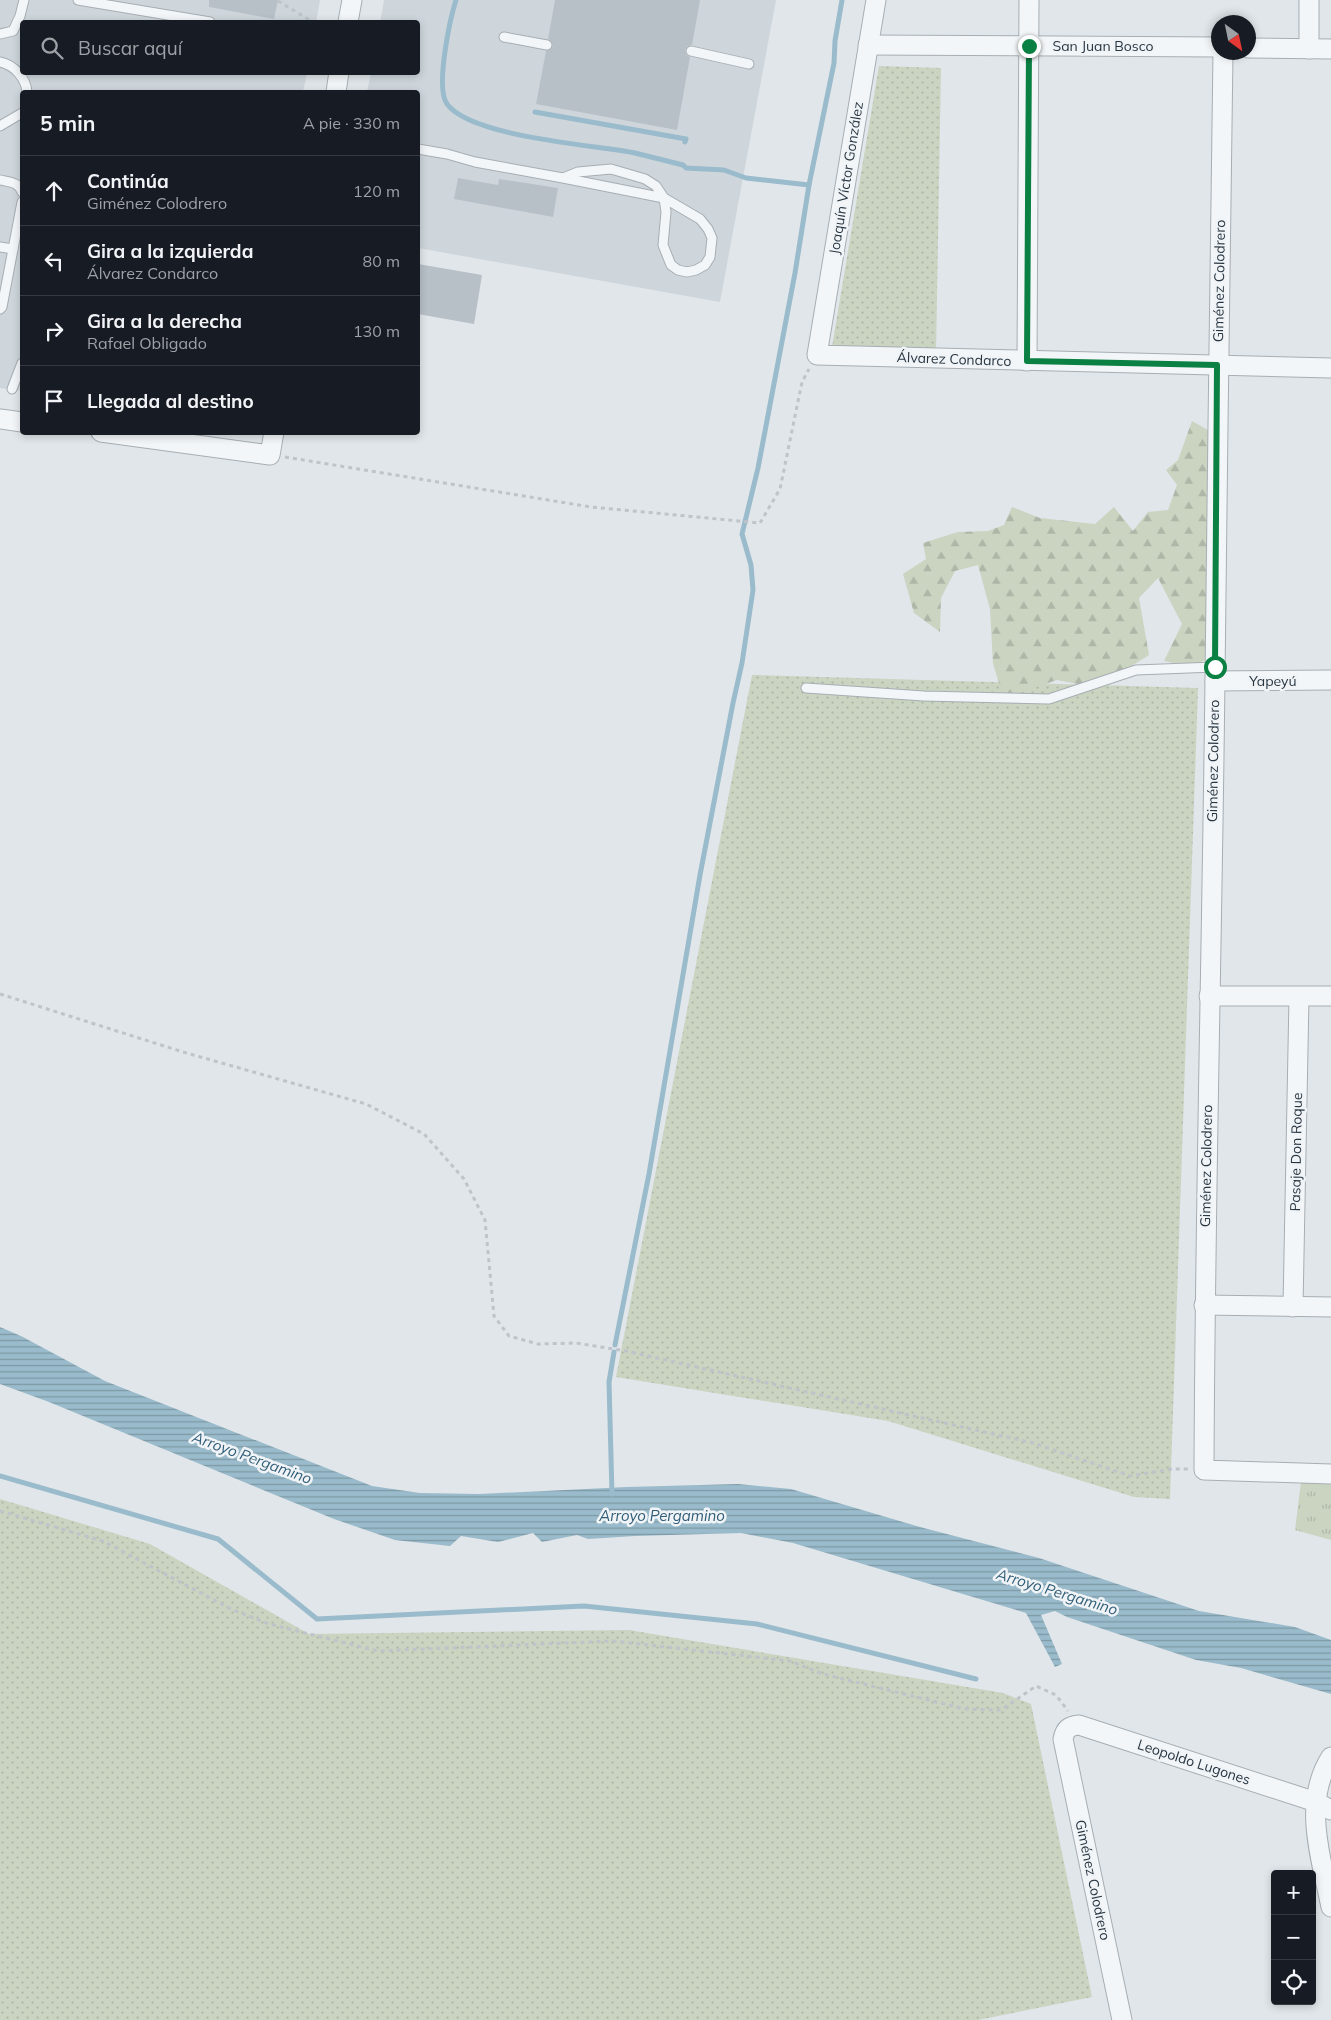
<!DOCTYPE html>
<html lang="es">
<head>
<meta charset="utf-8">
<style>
  body { margin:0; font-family:Mulish,sans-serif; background:#20242c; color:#f1f3f6 }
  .controls { position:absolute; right:15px; bottom:15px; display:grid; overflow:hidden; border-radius:5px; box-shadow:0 2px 8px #0003 }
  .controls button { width:45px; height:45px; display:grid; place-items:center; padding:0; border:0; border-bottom:1px solid #363941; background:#171b24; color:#f1f3f6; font:25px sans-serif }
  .compass { position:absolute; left:1211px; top:15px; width:45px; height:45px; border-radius:50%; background:#171b24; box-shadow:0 2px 8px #0003; rotate:147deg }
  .stop { position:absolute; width:15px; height:15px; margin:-11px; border:4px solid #0b8043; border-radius:50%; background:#fff }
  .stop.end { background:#0b8043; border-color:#fff; box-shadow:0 1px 5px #0008 }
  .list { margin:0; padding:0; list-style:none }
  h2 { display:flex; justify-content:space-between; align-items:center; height:65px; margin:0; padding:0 20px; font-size:21px }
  h2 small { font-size:16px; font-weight:400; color:#9ea1a6 }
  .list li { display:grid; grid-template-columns:32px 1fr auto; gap:15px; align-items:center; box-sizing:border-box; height:70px; padding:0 20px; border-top:1px solid #363941 }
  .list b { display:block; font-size:19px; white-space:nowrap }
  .list p { margin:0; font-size:16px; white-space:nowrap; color:#9ea1a6 }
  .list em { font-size:16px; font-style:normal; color:#9ea1a6 }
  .icon { flex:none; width:28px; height:28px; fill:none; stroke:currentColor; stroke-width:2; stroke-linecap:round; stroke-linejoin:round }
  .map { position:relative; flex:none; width:1331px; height:2020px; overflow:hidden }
  .search { position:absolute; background:#171b24; box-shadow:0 2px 8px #0003; left:20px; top:20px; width:400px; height:55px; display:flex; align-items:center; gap:12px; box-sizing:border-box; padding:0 18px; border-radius:5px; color:#9ea1a6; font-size:19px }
  .panel { position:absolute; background:#171b24; box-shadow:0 2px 8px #0003; left:20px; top:90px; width:400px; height:345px; border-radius:5px }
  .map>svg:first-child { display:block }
  .built { fill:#ced6dc }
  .grass { fill:url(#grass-dots) }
  .forest { fill:url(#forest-firs) }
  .park { fill:url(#park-tufts) }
  .water { fill:url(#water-rules) }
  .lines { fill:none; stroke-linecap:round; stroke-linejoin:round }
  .stream { stroke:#9abbcb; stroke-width:5 }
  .building { fill:#b8c0c7 }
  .lane-casing { stroke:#a6aeb4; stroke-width:11 }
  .street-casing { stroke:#a6aeb4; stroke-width:21 }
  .path { stroke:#bec4c9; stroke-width:3; stroke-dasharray:4 4; stroke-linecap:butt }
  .lane { stroke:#f3f6f8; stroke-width:9 }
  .street { stroke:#f3f6f8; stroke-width:19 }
  .route { stroke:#0b8043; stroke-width:6 }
  .labels { text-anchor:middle; stroke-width:5; stroke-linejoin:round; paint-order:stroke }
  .street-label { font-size:14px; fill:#283642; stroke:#f0f4f7 }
  .water-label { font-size:15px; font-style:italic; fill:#315d77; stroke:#f0f4f7 }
</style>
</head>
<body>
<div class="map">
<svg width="1331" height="2020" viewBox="0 0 1331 2020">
  <defs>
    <pattern id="grass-dots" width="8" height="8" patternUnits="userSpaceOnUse" patternTransform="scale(1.25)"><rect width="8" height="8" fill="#cad4c1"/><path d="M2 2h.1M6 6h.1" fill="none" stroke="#aeb7a7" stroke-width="1.8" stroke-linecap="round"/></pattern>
    <pattern id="forest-firs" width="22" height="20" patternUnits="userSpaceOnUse" patternTransform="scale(1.25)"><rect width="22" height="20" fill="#cad4c1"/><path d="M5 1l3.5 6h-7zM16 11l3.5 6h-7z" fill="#aeb7a7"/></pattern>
    <pattern id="park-tufts" width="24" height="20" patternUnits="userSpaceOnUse" patternTransform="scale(1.25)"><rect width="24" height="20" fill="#cad4c1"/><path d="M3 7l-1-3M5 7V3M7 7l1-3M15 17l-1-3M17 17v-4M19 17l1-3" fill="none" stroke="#aeb7a7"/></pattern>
    <pattern id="water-rules" width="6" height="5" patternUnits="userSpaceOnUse" patternTransform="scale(1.25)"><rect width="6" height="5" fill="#9abbcb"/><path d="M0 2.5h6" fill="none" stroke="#7e99a6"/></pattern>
  </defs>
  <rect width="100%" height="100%" fill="#e1e6ea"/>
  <!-- built -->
  <g class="built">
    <path d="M0 0H320L316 22H22V72L307 73 303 92H22V391L0 388Z"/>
    <path d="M384 0H776L720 302 418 248V92H367L371 73 418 72V22H380Z"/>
  </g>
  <!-- grass -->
  <g class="grass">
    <path d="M879 66 941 68 936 351 832 347Z"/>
    <path d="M752 675 1198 688 1170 1499 1134 1497 888 1421 616 1377Z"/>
    <path d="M0 1499 150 1544 309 1634 629 1630 1003 1693 1031 1704 1092 1997 978 2020H0Z"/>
  </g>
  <!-- forest -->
  <path class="forest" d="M1192 421 1208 430 1214 466 1209 658 1191 667 1164 661 1182 624 1158 578 1139 598 1149 655 1125 670 1088 686 1057 680 1004 698 993 664 990 609 978 565 955 571 941 598 940 632 914 613 903 574 926 559 923 543 958 532 988 531 1004 525 1012 507 1040 518 1095 524 1114 507 1133 531 1148 512 1168 510 1177 485 1166 470 1178 460Z"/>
  <!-- park -->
  <path class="park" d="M1301 1482 1331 1483V1540L1295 1530Z"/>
  <!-- water -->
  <path class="water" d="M0 1327 21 1336 105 1381 372 1486 420 1493 479 1494 627 1487 738 1484 791 1489 920 1527 1039 1558 1199 1611 1295 1627 1331 1640V1694L1241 1668 1196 1660 1067 1617 1055 1611 1041 1615 1062 1664 1055 1667 1026 1613 793 1543 741 1533 635 1536 588 1539 577 1535 542 1542 533 1533 498 1542 461 1536 450 1546 395 1540 334 1519 49 1402 0 1384Z"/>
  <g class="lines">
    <!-- stream -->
    <g class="stream">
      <path d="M456 0C450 19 435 88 447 104 471 137 594 145 635 153 651 157 667 161 683 165L686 168 724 170 746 178 809 185"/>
      <path d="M535 112 686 139 685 142"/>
      <path d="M615 1345 649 1174 700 875 733 703 742 663 753 590 751 565 742 534 758 468 795 273 809 185 834 63 835 41 842 0"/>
      <path d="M0 1476 218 1539 317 1619 584 1606 757 1624 976 1679"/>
      <path d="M612 1494 609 1382 614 1352"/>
    </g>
  </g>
  <!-- building -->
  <g class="building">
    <path d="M209 0H278L274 19 209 7Z"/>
    <path d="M555 0H700L692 45 687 46 685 50 686 55 690 57 677 130 536 104 546 51 551 49 553 46 551 41 548 39Z"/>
    <path d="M458 178 498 185 499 179 558 188 553 217 454 199Z"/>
    <path d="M418 264 482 275 474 324 418 314Z"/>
  </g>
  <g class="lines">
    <!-- lane casing -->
    <g class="lane-casing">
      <g id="lane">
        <path d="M78 0 210 22"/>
        <path d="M0 34 13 31 20 16 24 0"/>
        <path d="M504 37 547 45"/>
        <path d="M691 51 749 64"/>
        <path d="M0 62C14 65 26 78 27 92"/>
        <path d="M0 126 22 113"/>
        <path d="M418 149 447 154 475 162 563 178 578 172 611 169 645 179 656 186 664 198 666 212 663 245 671 265 678 270 687 272 696 270 705 265 710 257 712 238 708 229 700 219 664 198 563 178"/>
        <path d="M0 180C9 182 19 182 22 192"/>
        <path d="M0 247 13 249"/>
        <path d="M0 309 2 307 22 202"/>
        <path d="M12 389 22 363"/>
        <path d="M806 688 924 696 1049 699 1136 670 1215 667"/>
      </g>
    </g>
    <!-- street casing -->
    <g class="street-casing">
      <g id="street">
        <path d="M876 0 817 355 1331 368"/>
        <path d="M348 22 352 0"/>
        <path d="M868 45 1218 47"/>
        <path d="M1248 48 1331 49"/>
        <path d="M1309 49V0"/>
        <path d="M1223 52C1219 261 1218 470 1215 679 1212 943 1205 1206 1204 1470L1331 1474"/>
        <path d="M336 92 339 72"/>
        <path d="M1027 361 1029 0"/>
        <path d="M0 419 22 422"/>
        <path d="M101 432 270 455 274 432"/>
        <path d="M1215 681 1331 680"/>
        <path d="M1209 996H1331"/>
        <path d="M1204 1305 1331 1307"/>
        <path d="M1293 1307 1299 997"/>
        <path d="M1331 1757C1302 1802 1321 1858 1331 1907"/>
        <path d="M1122 2020 1063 1739C1065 1729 1069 1726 1079 1725L1316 1802 1331 1810"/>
      </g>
    </g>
    <!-- path -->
    <g class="path">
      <path d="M278 1 313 22"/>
      <path d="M285 457 591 507 760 523 780 489 802 382 809 369"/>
      <path d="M0 994 183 1052 366 1104 424 1134 464 1179 485 1220 494 1316 509 1336 538 1344 576 1343 626 1351 1033 1443 1130 1476 1172 1469H1188"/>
      <path d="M0 1511 103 1541 231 1609 269 1624 378 1651 613 1641 790 1661 823 1674 965 1709 1001 1710 1036 1686 1056 1695 1068 1711"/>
    </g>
    <!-- lane -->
    <use href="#lane" class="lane"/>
    <!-- street -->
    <use href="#street" class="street"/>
  </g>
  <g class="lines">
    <!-- route -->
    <path class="route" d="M1029 46 1027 361 1217 365 1215 667"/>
  </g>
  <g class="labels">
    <!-- street labels -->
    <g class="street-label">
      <text x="1103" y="51">San Juan Bosco</text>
      <text transform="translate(846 178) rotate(-81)" y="5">Joaquín Víctor González</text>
      <text transform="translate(1219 281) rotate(-89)" y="5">Giménez Colodrero</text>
      <text transform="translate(954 359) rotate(2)" y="5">Álvarez Condarco</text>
      <text x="1273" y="686">Yapeyú</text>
      <text transform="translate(1213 761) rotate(-89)" y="5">Giménez Colodrero</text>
      <text transform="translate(1296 1152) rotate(-89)" y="5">Pasaje Don Roque</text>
      <text transform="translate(1206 1166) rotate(-89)" y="5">Giménez Colodrero</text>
      <text transform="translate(1194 1762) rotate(18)" y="5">Leopoldo Lugones</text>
      <text transform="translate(1093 1880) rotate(78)" y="5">Giménez Colodrero</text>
    </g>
    <!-- water labels -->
    <g class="water-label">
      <text transform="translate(252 1458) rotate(20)" y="5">Arroyo Pergamino</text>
      <text x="662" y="1521">Arroyo Pergamino</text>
      <text transform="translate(1057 1592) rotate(17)" y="5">Arroyo Pergamino</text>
    </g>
  </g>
</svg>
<div class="controls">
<button>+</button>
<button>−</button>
<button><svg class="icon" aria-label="locate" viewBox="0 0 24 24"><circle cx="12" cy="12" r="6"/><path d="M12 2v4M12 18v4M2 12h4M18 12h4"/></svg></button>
</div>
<svg class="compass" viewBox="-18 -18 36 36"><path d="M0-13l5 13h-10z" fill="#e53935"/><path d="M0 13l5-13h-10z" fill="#9ea1a6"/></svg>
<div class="stop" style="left:1215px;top:667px"></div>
<div class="stop end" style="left:1029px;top:46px"></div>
<div class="search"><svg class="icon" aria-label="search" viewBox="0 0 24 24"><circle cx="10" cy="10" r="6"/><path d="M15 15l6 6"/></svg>Buscar aquí</div>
<section class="panel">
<h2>5 min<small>A pie · 330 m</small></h2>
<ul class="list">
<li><svg class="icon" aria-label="ahead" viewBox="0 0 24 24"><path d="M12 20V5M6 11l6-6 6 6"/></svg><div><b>Continúa</b><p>Giménez Colodrero</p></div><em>120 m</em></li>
<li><svg class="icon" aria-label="left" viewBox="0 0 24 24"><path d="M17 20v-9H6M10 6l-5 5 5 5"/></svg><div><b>Gira a la izquierda</b><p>Álvarez Condarco</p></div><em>80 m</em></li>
<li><svg class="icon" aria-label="right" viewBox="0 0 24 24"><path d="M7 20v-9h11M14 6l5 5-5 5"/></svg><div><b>Gira a la derecha</b><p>Rafael Obligado</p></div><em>130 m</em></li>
<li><svg class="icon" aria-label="arrive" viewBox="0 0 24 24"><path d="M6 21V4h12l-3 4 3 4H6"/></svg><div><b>Llegada al destino</b></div></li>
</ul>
</section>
</div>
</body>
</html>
